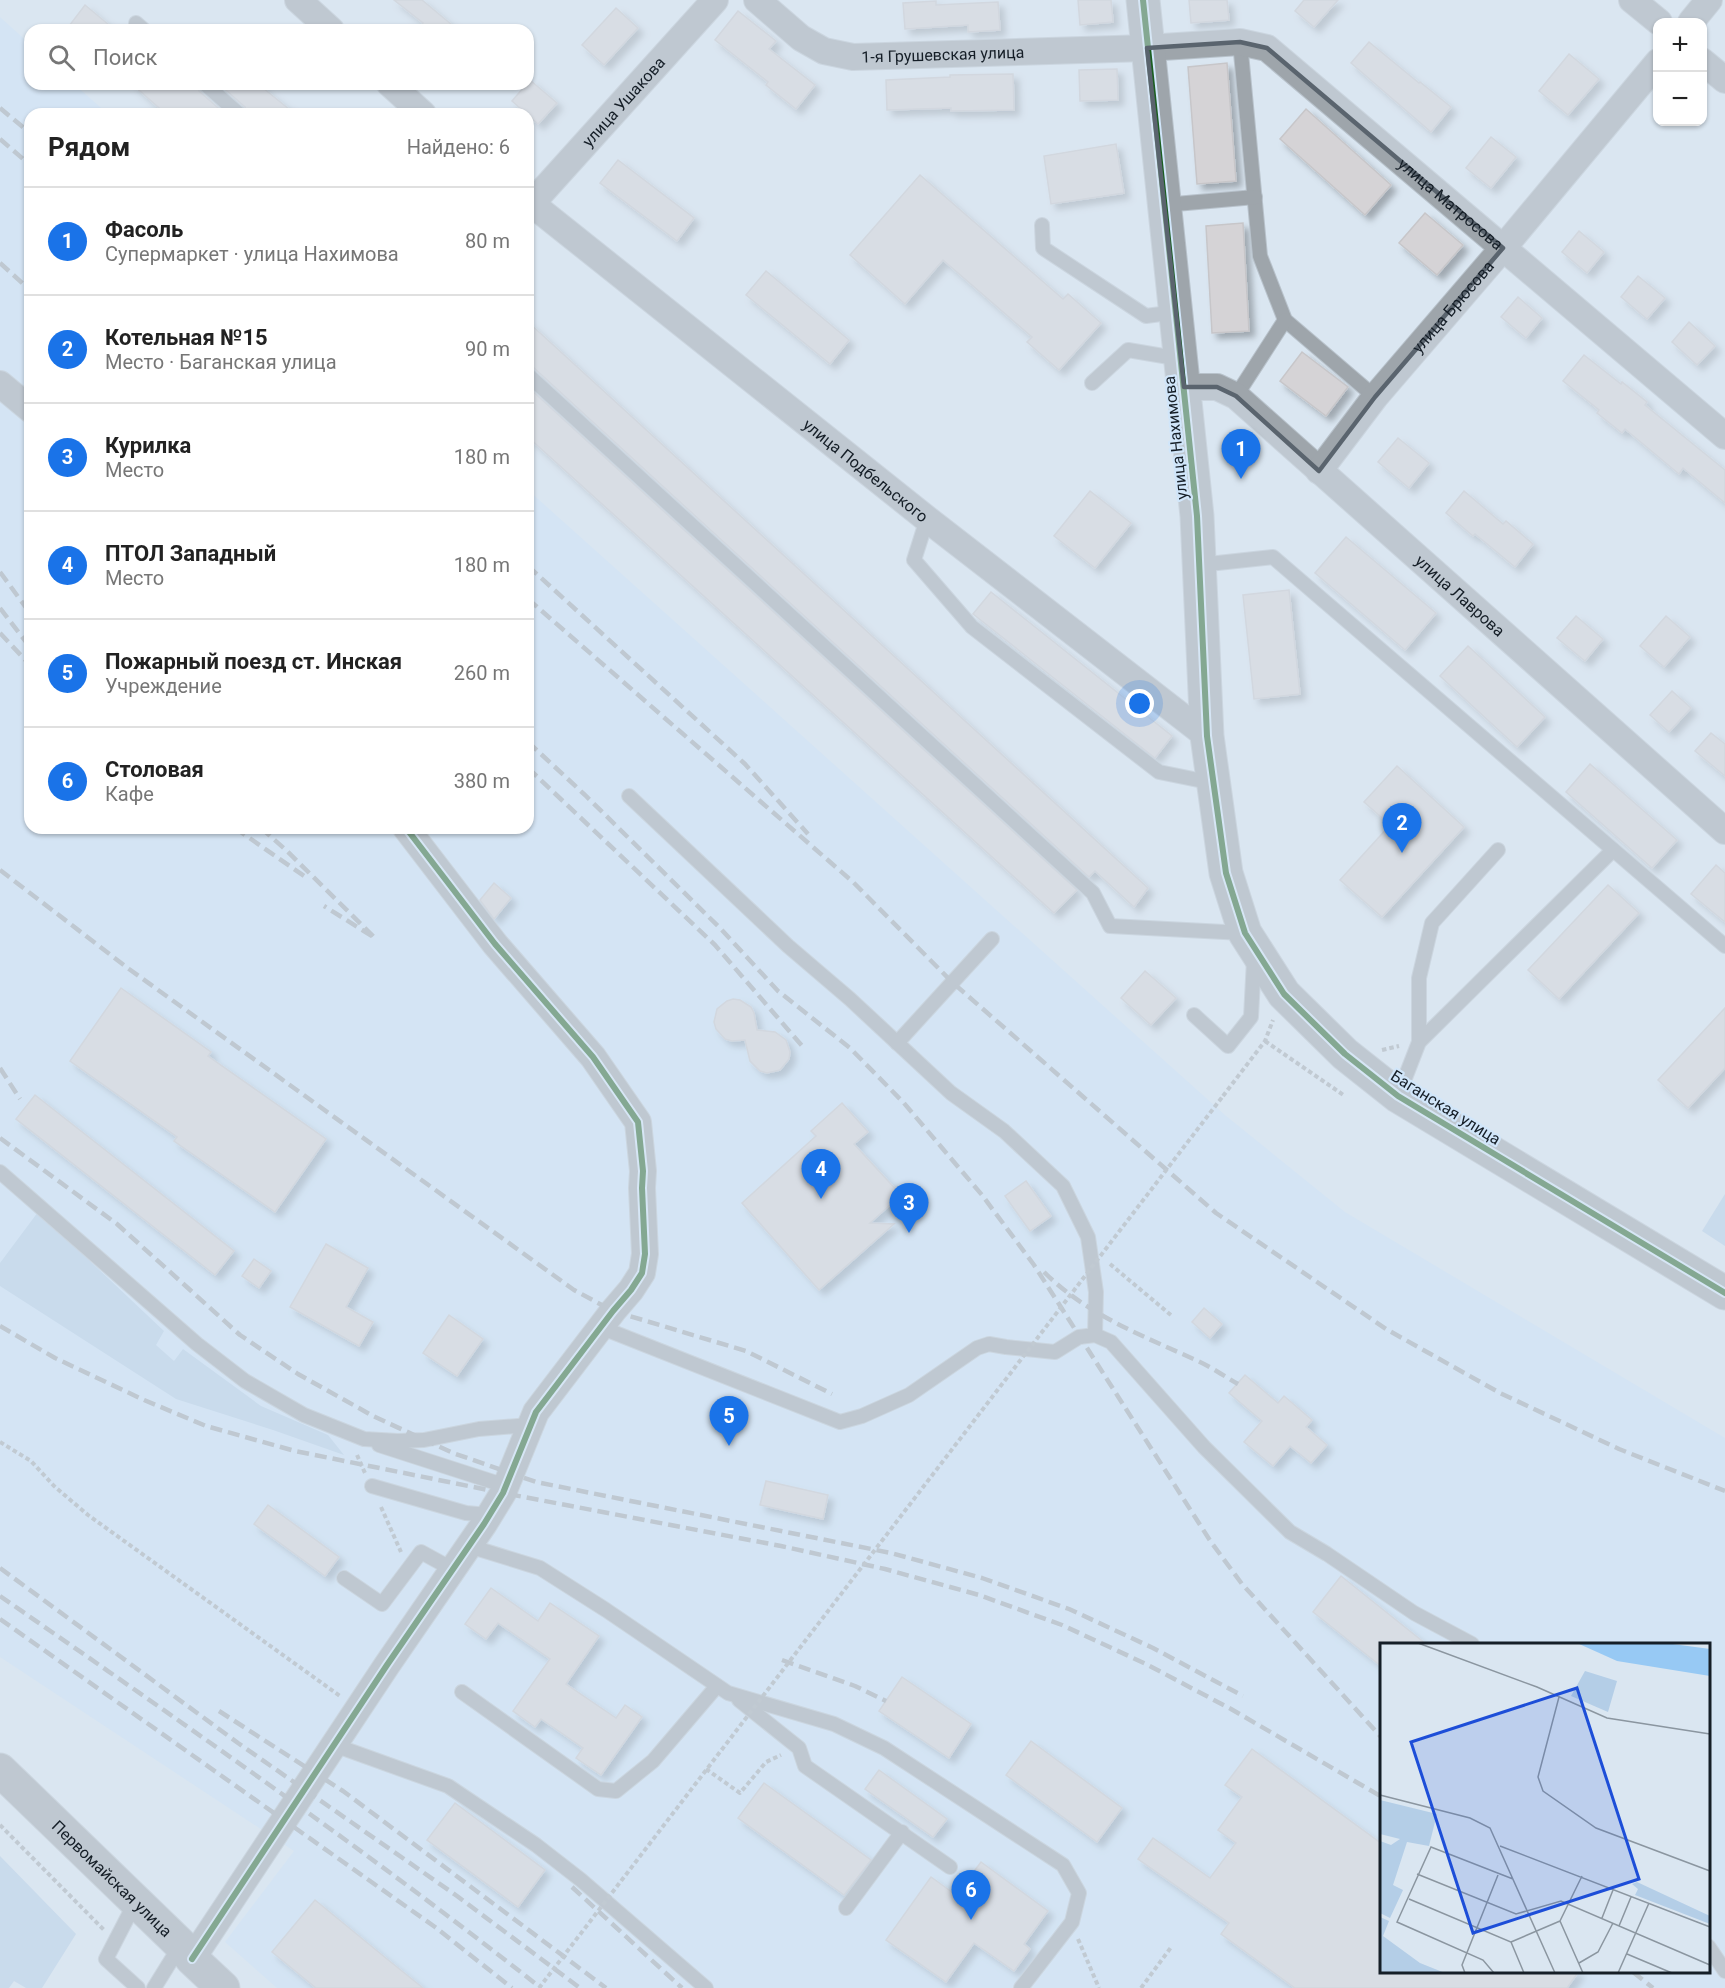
<!DOCTYPE html>
<html lang="ru">
<head>
<meta charset="utf-8">
<style>
  body { margin:0; font-family:Roboto,sans-serif; background:#f2f2f2; color:#222 }
  .controls { position:absolute; right:18px; top:18px; display:grid; overflow:hidden; border-radius:12px; box-shadow:0 2px 4px #0004 }
  .controls button { width:54px; height:54px; display:grid; place-items:center; padding:0; border:0; border-bottom:2px solid #e0e0e0; background:#fff; color:#222; font:30px sans-serif }
  .you { position:absolute; left:1140px; top:704px; width:21px; height:21px; margin:-15px; border:4px solid #fff; border-radius:50%; background:#1a73e8; box-shadow:0 0 0 9px #1a73e833 }
  .badge { display:grid; place-items:center; width:39px; height:39px; border-radius:50%; background:#1a73e8; color:#fff; font-size:20px; font-weight:700 }
  .pin { position:absolute; translate:-50% -50px; filter:drop-shadow(0 2px 3px #0008) }
  .pin::after { content:''; position:absolute; top:32px; width:21px; height:18px; background:inherit; clip-path:polygon(0 0,100% 0,50% 100%) }
  .list { margin:0; padding:0; list-style:none }
  h2 { display:flex; justify-content:space-between; align-items:center; height:78px; margin:0; padding:0 24px; font-size:26px }
  h2 small { font-size:20px; font-weight:400; color:#767676 }
  .list li { display:grid; grid-template-columns:39px 1fr auto; gap:18px; align-items:center; box-sizing:border-box; height:108px; padding:0 24px; border-top:2px solid #e0e0e0 }
  .list b { display:block; font-size:22px; white-space:nowrap }
  .list p { margin:0; font-size:20px; white-space:nowrap; color:#767676 }
  .list em { font-size:20px; font-style:normal; color:#767676 }
  .icon { flex:none; width:33px; height:33px; fill:none; stroke:currentColor; stroke-width:2; stroke-linecap:round; stroke-linejoin:round }
  .map { position:relative; flex:none; width:1725px; height:1988px; overflow:hidden }
  .search { position:absolute; background:#fff; box-shadow:0 2px 4px #0004; left:24px; top:24px; width:510px; height:66px; display:flex; align-items:center; gap:15px; box-sizing:border-box; padding:0 21px; border-radius:18px; color:#767676; font-size:22px }
  .panel { position:absolute; background:#fff; box-shadow:0 2px 4px #0004; left:24px; top:108px; width:510px; height:726px; border-radius:18px }
  .map>svg:first-child { display:block }
  .built { fill:#cce3f8; fill-rule:evenodd }
  .green { fill:#b4cee7 }
  .building { fill:#d5d3d6; stroke:#c7c6c9; stroke-width:1.5; filter:url(#shadow) }
  .lines { fill:none; stroke-linecap:round; stroke-linejoin:round }
  .service-casing { stroke:#b8c2cb; stroke-width:16 }
  .minor-casing { stroke:#b8c2cb; stroke-width:28 }
  .tertiary-casing { stroke:#b8c2cb; stroke-width:35 }
  .secondary-casing { stroke:#b8c2cb; stroke-width:35 }
  .path { stroke:#a2a8ae; stroke-width:4; stroke-dasharray:4.5 3; stroke-linecap:butt }
  .service { stroke:#9ea5ab; stroke-width:14 }
  .minor { stroke:#9ea5ab; stroke-width:26 }
  .tertiary { stroke:#9ea5ab; stroke-width:33 }
  .secondary { stroke:#9ea5ab; stroke-width:33 }
  .rail { stroke:#9da4aa; stroke-width:4.5; stroke-dasharray:12 6; stroke-linecap:butt }
  .path-bridge { stroke:#a2a8ae; stroke-width:4; stroke-dasharray:4.5 3; stroke-linecap:butt }
  .cycleway-casing { stroke:#d1e6fa; stroke-width:10 }
  .cycleway { stroke:#1b5e20; stroke-width:6 }
  .marked { fill:none; stroke:#5a646e; stroke-width:4.5; stroke-linejoin:round }
  .labels { text-anchor:middle; stroke-width:4.5; stroke-linejoin:round; paint-order:stroke }
  .street-label { font-size:16px; fill:#151e27; stroke:#d1e6fa }
  .inset-road { fill:none; stroke:#8b96a0; stroke-width:1.5 }
  .view { fill:#1d4ed8; fill-opacity:0.15; stroke:#1d4ed8; stroke-width:3 }
  .inset-edge { fill:none; stroke:#151e27; stroke-width:3 }
</style>
</head>
<body>
<div class="map">
<svg width="1725" height="1988" viewBox="0 0 1725 1988">
  <defs>
    <filter id="shadow"><feDropShadow dx="5.5" dy="5.5" stdDeviation="3" flood-color="#0004"/></filter>
  </defs>
  <rect width="100%" height="100%" fill="#dae6f1"/>
  <!-- built -->
  <path class="built" d="M0 17 30 44V84H74L108 114H30V828H528V490L1225 1115 1345 1212 1725 1438V1988H277L225 1942 294 1851 0 1657ZM1382 1644H1708V1972H1382Z"/>
  <!-- green -->
  <g class="green">
    <path d="M1725 1194V1246L1702 1231Z"/>
    <path d="M38 1212 164 1331 156 1345 174 1361 183 1349 261 1406 328 1435 344 1455 273 1430 176 1399 0 1286V1263Z"/>
    <path d="M0 1856 76 1934 42 1988H26L14 1981 9 1988H0Z"/>
  </g>
  <!-- building -->
  <g class="building">
    <path d="M394 0H422L458 30H418L423 23Z"/>
    <path d="M1078 0H1111L1113 22 1080 25Z"/>
    <path d="M1189 0H1227L1229 20 1191 23Z"/>
    <path d="M1304 0H1338L1314 27 1295 11Z"/>
    <path d="M936 1V5L998 2 1000 30 968 32V25L905 29 903 3Z"/>
    <path d="M85 5 115 30H66Z"/>
    <path d="M616 8 638 28 604 65 582 45Z"/>
    <path d="M738 11 776 41 769 49 815 85 796 109 766 85 768 82 715 40Z"/>
    <path d="M1369 42 1419 83 1420 82 1451 107 1431 132 1351 63Z"/>
    <path d="M1569 54 1599 79 1568 115 1539 91Z"/>
    <path d="M1227 63 1236 181 1197 184 1188 67Z"/>
    <path d="M1117 69 1118 100 1080 101 1079 70Z"/>
    <path d="M1013 74 1014 110 951 111V108L887 110 886 80 950 77V75Z"/>
    <path d="M530 80 557 103 538 124 512 101Z"/>
    <path d="M132 84H196L199 91 225 114H166Z"/>
    <path d="M219 84H258L295 114H248L245 107Z"/>
    <path d="M1306 109 1391 185 1365 215 1280 139Z"/>
    <path d="M1491 137 1516 157 1491 188 1466 168Z"/>
    <path d="M1116 144 1124 193 1051 204 1044 156Z"/>
    <path d="M618 160 694 218 677 241 600 183Z"/>
    <path d="M920 175 1063 299 1068 294 1101 323 1059 370 1027 342 1032 337 943 260 905 304 850 255Z"/>
    <path d="M1425 213 1463 245 1437 275 1399 243Z"/>
    <path d="M1243 223 1249 331 1212 333 1206 226Z"/>
    <path d="M1579 231 1604 252 1587 273 1562 252Z"/>
    <path d="M766 271 849 340 830 364 746 295Z"/>
    <path d="M1638 276 1665 298 1647 319 1621 297Z"/>
    <path d="M1518 297 1542 318 1526 338 1501 317Z"/>
    <path d="M528 322 1148 888 1134 907 1095 871 1089 877 534 368 528 366Z"/>
    <path d="M1689 322 1715 346 1697 365 1672 342Z"/>
    <path d="M1302 352 1348 387 1326 416 1280 381Z"/>
    <path d="M1584 355 1621 384 1622 382 1647 402 1645 405 1725 470V503L1683 468 1679 474 1625 429 1622 433 1597 413 1599 410 1563 381Z"/>
    <path d="M528 387 1077 890 1054 913 528 437Z"/>
    <path d="M1398 438 1429 463 1409 488 1378 462Z"/>
    <path d="M1090 491 1131 523 1095 568 1054 536Z"/>
    <path d="M1464 491 1503 524 1506 521 1533 544 1515 567 1475 534 1473 536 1446 513Z"/>
    <path d="M1346 537 1436 613 1405 650 1315 573Z"/>
    <path d="M1289 590 1300 694 1254 699 1243 595Z"/>
    <path d="M991 592 1172 736 1155 758 973 614Z"/>
    <path d="M1576 616 1603 639 1585 661 1557 638Z"/>
    <path d="M1666 616 1690 637 1664 667 1640 646Z"/>
    <path d="M1468 646 1545 717 1517 747 1440 676Z"/>
    <path d="M1672 691 1691 708 1669 732 1650 715Z"/>
    <path d="M1711 733 1725 744V776L1695 751Z"/>
    <path d="M1590 764 1677 840 1652 868 1566 792Z"/>
    <path d="M1397 766 1464 827 1382 917 1340 880 1390 825 1364 802Z"/>
    <path d="M1716 865 1725 873V922L1691 894Z"/>
    <path d="M494 883 511 898 494 919 480 900Z"/>
    <path d="M1608 885 1639 913 1559 999 1528 970Z"/>
    <path d="M1145 971 1176 998 1151 1025 1121 998Z"/>
    <path d="M121 988 211 1052 208 1056 326 1139 275 1212 174 1141 177 1137 70 1061Z"/>
    <path d="M733 999 740 1000 751 1007 754 1013 757 1030 775 1032 786 1040 790 1052 789 1059 780 1070 767 1073 760 1071 750 1061 745 1040 732 1041 725 1039 716 1029 714 1022 717 1009 727 1001Z"/>
    <path d="M1725 1008V1068L1688 1108 1658 1080Z"/>
    <path d="M35 1095 234 1251 215 1275 16 1119Z"/>
    <path d="M842 1103 868 1132 854 1144 901 1195 870 1223 894 1224 819 1290 742 1203 816 1136 811 1131Z"/>
    <path d="M1026 1181 1051 1216 1030 1231 1005 1196Z"/>
    <path d="M326 1244 368 1268 346 1307 373 1322 359 1346 290 1307Z"/>
    <path d="M254 1259 271 1271 259 1288 242 1276Z"/>
    <path d="M1204 1308 1222 1324 1210 1338 1192 1322Z"/>
    <path d="M449 1315 483 1339 457 1376 423 1353Z"/>
    <path d="M1245 1375 1278 1403 1284 1396 1312 1420 1306 1427 1327 1445 1311 1463 1290 1446 1273 1466 1244 1442 1262 1421 1229 1393Z"/>
    <path d="M766 1481 828 1495 823 1519 760 1505Z"/>
    <path d="M268 1505 339 1557 325 1576 254 1524Z"/>
    <path d="M1341 1576 1426 1644H1382V1667L1313 1612Z"/>
    <path d="M491 1588 538 1621 550 1603 599 1636 566 1684 616 1718 625 1705 642 1717 601 1775 576 1758 583 1748 541 1719 535 1727 513 1711 550 1659 498 1623 486 1639 465 1624Z"/>
    <path d="M902 1677 971 1724 949 1758 879 1711Z"/>
    <path d="M1031 1741 1122 1808 1097 1842 1006 1775Z"/>
    <path d="M1252 1749 1382 1844V1971H1579L1567 1988H1295L1221 1934 1229 1923 1138 1859 1153 1838 1210 1878 1236 1843 1218 1830 1242 1797 1225 1785Z"/>
    <path d="M879 1770 947 1819 933 1837 865 1789Z"/>
    <path d="M764 1783 871 1860 844 1895 738 1818Z"/>
    <path d="M455 1803 545 1870 518 1907 427 1840Z"/>
    <path d="M981 1862 1048 1911 1024 1944 1030 1949 1014 1971 974 1943 946 1982 886 1940 931 1877 956 1895Z"/>
    <path d="M315 1900 387 1959 423 1988H316L272 1952Z"/>
  </g>
  <g class="lines">
    <!-- service casing -->
    <g class="service-casing">
      <g id="service">
        <path d="M136 23 144 30"/>
        <path d="M1240 42 1260 256 1285 320 1375 397"/>
        <path d="M205 84 239 114"/>
        <path d="M1164 205 1255 197"/>
        <path d="M1042 225 1043 248 1146 316 1176 312"/>
        <path d="M528 375 1093 893 1110 926 1243 933"/>
        <path d="M1092 383 1128 350 1181 359"/>
        <path d="M1236 396 1285 320"/>
        <path d="M927 519 914 560 972 627 1159 772 1213 783"/>
        <path d="M1199 565 1273 557 1725 946"/>
        <path d="M629 796 788 946 850 999 951 1093 1004 1131 1063 1186 1088 1237 1096 1292 1095 1335"/>
        <path d="M1194 1015 1228 1046 1251 1017 1254 960"/>
        <path d="M1419 1042V978L1432 923 1498 850"/>
        <path d="M897 1043 992 939"/>
        <path d="M1398 1096 1419 1042 1613 850"/>
        <path d="M0 1172 197 1344 245 1381 304 1415 364 1439 398 1441 424 1440 479 1429 530 1425"/>
        <path d="M600 1327 840 1422 862 1416 909 1395 977 1348 989 1344 1006 1347 1055 1352 1079 1337 1095 1335 1111 1342 1204 1447 1290 1532 1327 1554 1414 1613 1472 1644"/>
        <path d="M379 1445 506 1486"/>
        <path d="M372 1486 466 1513 489 1515"/>
        <path d="M469 1546 540 1568 606 1610 728 1693 834 1724 884 1748 1063 1865 1079 1893 1072 1922 1021 1988"/>
        <path d="M344 1578 382 1604 421 1552 452 1569"/>
        <path d="M462 1692 598 1789 616 1791 653 1761 717 1686"/>
        <path d="M739 1700 799 1748 805 1766 950 1867"/>
        <path d="M334 1745 448 1786 536 1845 581 1880 706 1988"/>
        <path d="M136 1901 106 1959 138 1988"/>
        <path d="M846 1908 902 1832"/>
        <path d="M1708 1946 1725 1971"/>
        <path d="M154 1988 180 1946"/>
      </g>
    </g>
    <!-- minor casing -->
    <g class="minor-casing">
      <g id="minor">
        <path d="M298 0 331 30"/>
        <path id="s1" d="M757 0 801 38 824 51 853 57 1147 48 1240 42 1267 48 1725 436"/>
        <path d="M1632 0 1659 22"/>
        <path d="M1691 22 1709 0"/>
        <path d="M1702 61 1725 80"/>
        <path d="M390 84 423 114"/>
        <path id="s2" d="M528 201 927 519 1207 736"/>
        <path id="s3" d="M531 204 715 0"/>
        <path d="M0 384 30 409"/>
        <path id="s4" d="M1184 387H1217L1236 396 1725 831"/>
        <path id="s5" d="M1319 471 1375 397 1503 248 1658 62"/>
        <path d="M192 1959 387 1665 484 1524 503 1493 536 1412 613 1311 631 1290 642 1273 645 1254 642 1188 643 1171 638 1122 593 1057 495 944 406 828"/>
      </g>
    </g>
    <!-- tertiary casing -->
    <g class="tertiary-casing">
      <path id="tertiary" d="M1143 0 1197 516 1207 736 1226 873 1245 933 1284 994 1345 1054 1398 1096 1725 1293"/>
    </g>
    <!-- secondary casing -->
    <g class="secondary-casing">
      <g id="secondary">
        <path id="s6" d="M0 1770 181 1945 192 1959 223 1988"/>
      </g>
    </g>
    <!-- path -->
    <g class="path">
      <path d="M1265 1041 1345 1096"/>
      <path d="M1382 1050 1399 1046"/>
      <path d="M1223 1096 1265 1041 1273 1020"/>
      <path d="M1110 1264 1172 1316"/>
      <path d="M0 1442 31 1461 54 1486 88 1515 340 1696"/>
      <path d="M357 1455 365 1473"/>
      <path d="M381 1507 401 1552"/>
      <path d="M706 1769 740 1793 766 1762 781 1755"/>
      <path d="M0 1825 104 1930"/>
      <path d="M1078 1939 1099 1988"/>
      <path d="M1141 1988 1172 1946"/>
    </g>
    <!-- service -->
    <use href="#service" class="service"/>
    <!-- minor -->
    <use href="#minor" class="minor"/>
    <!-- tertiary -->
    <use href="#tertiary" class="tertiary"/>
    <!-- secondary -->
    <use href="#secondary" class="secondary"/>
    <!-- rail -->
    <g class="rail">
      <path d="M0 108 30 133"/>
      <path d="M0 139 30 165"/>
      <path d="M0 263 30 290"/>
      <path d="M528 566 745 764 808 834"/>
      <path d="M0 572 30 613"/>
      <path d="M528 599 853 882 952 982 1216 1213 1386 1329 1500 1393 1619 1449 1725 1491"/>
      <path d="M0 608 30 647"/>
      <path d="M0 633 30 665"/>
      <path d="M528 742 585 795 721 929 778 991 850 1048 903 1102 982 1195 1034 1265 1211 1542 1242 1584 1382 1738"/>
      <path d="M528 768 715 945 803 1047"/>
      <path d="M235 828 307 878"/>
      <path d="M261 828 286 850 375 938 324 906"/>
      <path d="M0 870 129 969 574 1290 613 1311 746 1351 832 1394"/>
      <path d="M0 1068 20 1099"/>
      <path d="M0 1138 117 1224 240 1335 298 1374 373 1416 453 1453 536 1482 891 1553 982 1578 1069 1609 1153 1648 1243 1696"/>
      <path d="M1044 1272C1087 1315 1143 1336 1198 1361 1211 1367 1224 1376 1238 1384"/>
      <path d="M0 1326 55 1358 144 1400 206 1426 295 1451 503 1493 781 1546 885 1569 979 1595 1062 1625 1146 1664 1231 1709 1382 1797"/>
      <path d="M0 1568 238 1743 457 1896 580 1988"/>
      <path d="M0 1596C183 1723 366 1850 541 1988"/>
      <path d="M0 1619 435 1927 512 1988"/>
      <path d="M782 1660 855 1686 886 1701"/>
      <path d="M219 1711 343 1791 606 1988"/>
      <path d="M572 1887 682 1988"/>
      <path d="M1633 1972 1653 1988"/>
    </g>
    <!-- path-bridge -->
    <path class="path-bridge" d="M539 1988 1223 1096"/>
    <!-- cycleway casing -->
    <g class="cycleway-casing">
      <g id="cycleway">
        <path d="M1143 0 1197 516 1207 736 1226 873 1245 933 1284 994 1345 1054 1398 1096 1725 1293"/>
        <path d="M192 1959 387 1665 484 1524 503 1493 536 1412 613 1311 631 1290 642 1273 645 1254 642 1188 643 1171 638 1122 593 1057 495 944 406 828"/>
      </g>
    </g>
    <!-- cycleway -->
    <use href="#cycleway" class="cycleway"/>
  </g>
  <!-- marked area -->
  <path d="M0 0H1725V1988H0ZM1240 42 1267 48 1503 248 1375 397 1319 471 1236 396 1217 387H1184L1147 48Z" fill="#dae6f1" fill-opacity=".55" fill-rule="evenodd"/>
  <path class="marked" d="M1240 42 1267 48 1503 248 1375 397 1319 471 1236 396 1217 387H1184L1147 48Z"/>
  <g class="labels">
    <!-- street labels -->
    <g class="street-label">
      <text dy="6" stroke="none"><textPath href="#s1" startOffset="204">1-я Грушевская улица</textPath></text>
      <text dy="6" stroke="none"><textPath href="#s3" startOffset="138">улица Ушакова</textPath></text>
      <text dy="6" stroke="none"><textPath href="#s1" startOffset="770">улица Матросова</textPath></text>
      <text dy="6" stroke="none"><textPath href="#s5" startOffset="212">улица Брюсова</textPath></text>
      <text transform="translate(1175 438) rotate(-96)" y="6">улица Нахимова</text>
      <text dy="6" stroke="none"><textPath href="#s2" startOffset="432">улица Подбельского</textPath></text>
      <text dy="6" stroke="none"><textPath href="#s4" startOffset="354">улица Лаврова</textPath></text>
      <text transform="translate(1446 1107) rotate(32)" y="6">Баганская улица</text>
      <text dy="6" stroke="none"><textPath href="#s6" startOffset="156">Первомайская улица</textPath></text>
    </g>
  </g>
  <!-- overview -->
  <g transform="translate(1380 1643)">
    <rect width="330" height="330" fill="#dae6f1"/>
    <path d="M205 28 237 38 228 69 191 53ZM0 157 57 171 49 203 27 199 13 242 23 247 10 275 0 270V198L11 202 20 196 0 191ZM257 239 330 273V281L255 252 258 246 252 241ZM0 274 9 278 3 293 40 320 65 330H0Z" fill="#b4cee7"/>
    <path d="M197 0H285L330 6V33L237 18Z" fill="#97c9f4"/>
    <path class="inset-road" d="M38 0 157 44 227 75 330 91M179 54 158 134 163 148 216 185 330 228M0 152 90 175 110 185 175 330M120 203 330 284M37 231 136 271 181 258 330 322M202 233 180 278 203 330M29 256 131 299 144 330M222 275 233 247M239 283 251 254M131 299 180 278M247 311 292 330M199 320 218 309 233 280M85 330 82 322 118 232M114 330 103 317 17 279 51 204 133 236M238 330 269 260"/>
    <path class="view" d="M197 45 259 236 93 290 31 99Z"/>
    <rect width="330" height="330" class="inset-edge"/>
  </g>
</svg>
<div class="controls">
<button>+</button>
<button>−</button>
</div>
<div class="you"></div>
<div class="pin badge" style="left:1241px;top:479px">1</div>
<div class="pin badge" style="left:1402px;top:853px">2</div>
<div class="pin badge" style="left:909px;top:1233px">3</div>
<div class="pin badge" style="left:821px;top:1199px">4</div>
<div class="pin badge" style="left:729px;top:1446px">5</div>
<div class="pin badge" style="left:971px;top:1920px">6</div>
<div class="search"><svg class="icon" aria-label="search" viewBox="0 0 24 24"><circle cx="10" cy="10" r="6"/><path d="M15 15l6 6"/></svg>Поиск</div>
<section class="panel">
<h2>Рядом<small>Найдено: 6</small></h2>
<ul class="list">
<li><span class="badge">1</span><div><b>Фасоль</b><p>Супермаркет · улица Нахимова</p></div><em>80 m</em></li>
<li><span class="badge">2</span><div><b>Котельная №15</b><p>Место · Баганская улица</p></div><em>90 m</em></li>
<li><span class="badge">3</span><div><b>Курилка</b><p>Место</p></div><em>180 m</em></li>
<li><span class="badge">4</span><div><b>ПТОЛ Западный</b><p>Место</p></div><em>180 m</em></li>
<li><span class="badge">5</span><div><b>Пожарный поезд ст. Инская</b><p>Учреждение</p></div><em>260 m</em></li>
<li><span class="badge">6</span><div><b>Столовая</b><p>Кафе</p></div><em>380 m</em></li>
</ul>
</section>
</div>
</body>
</html>
